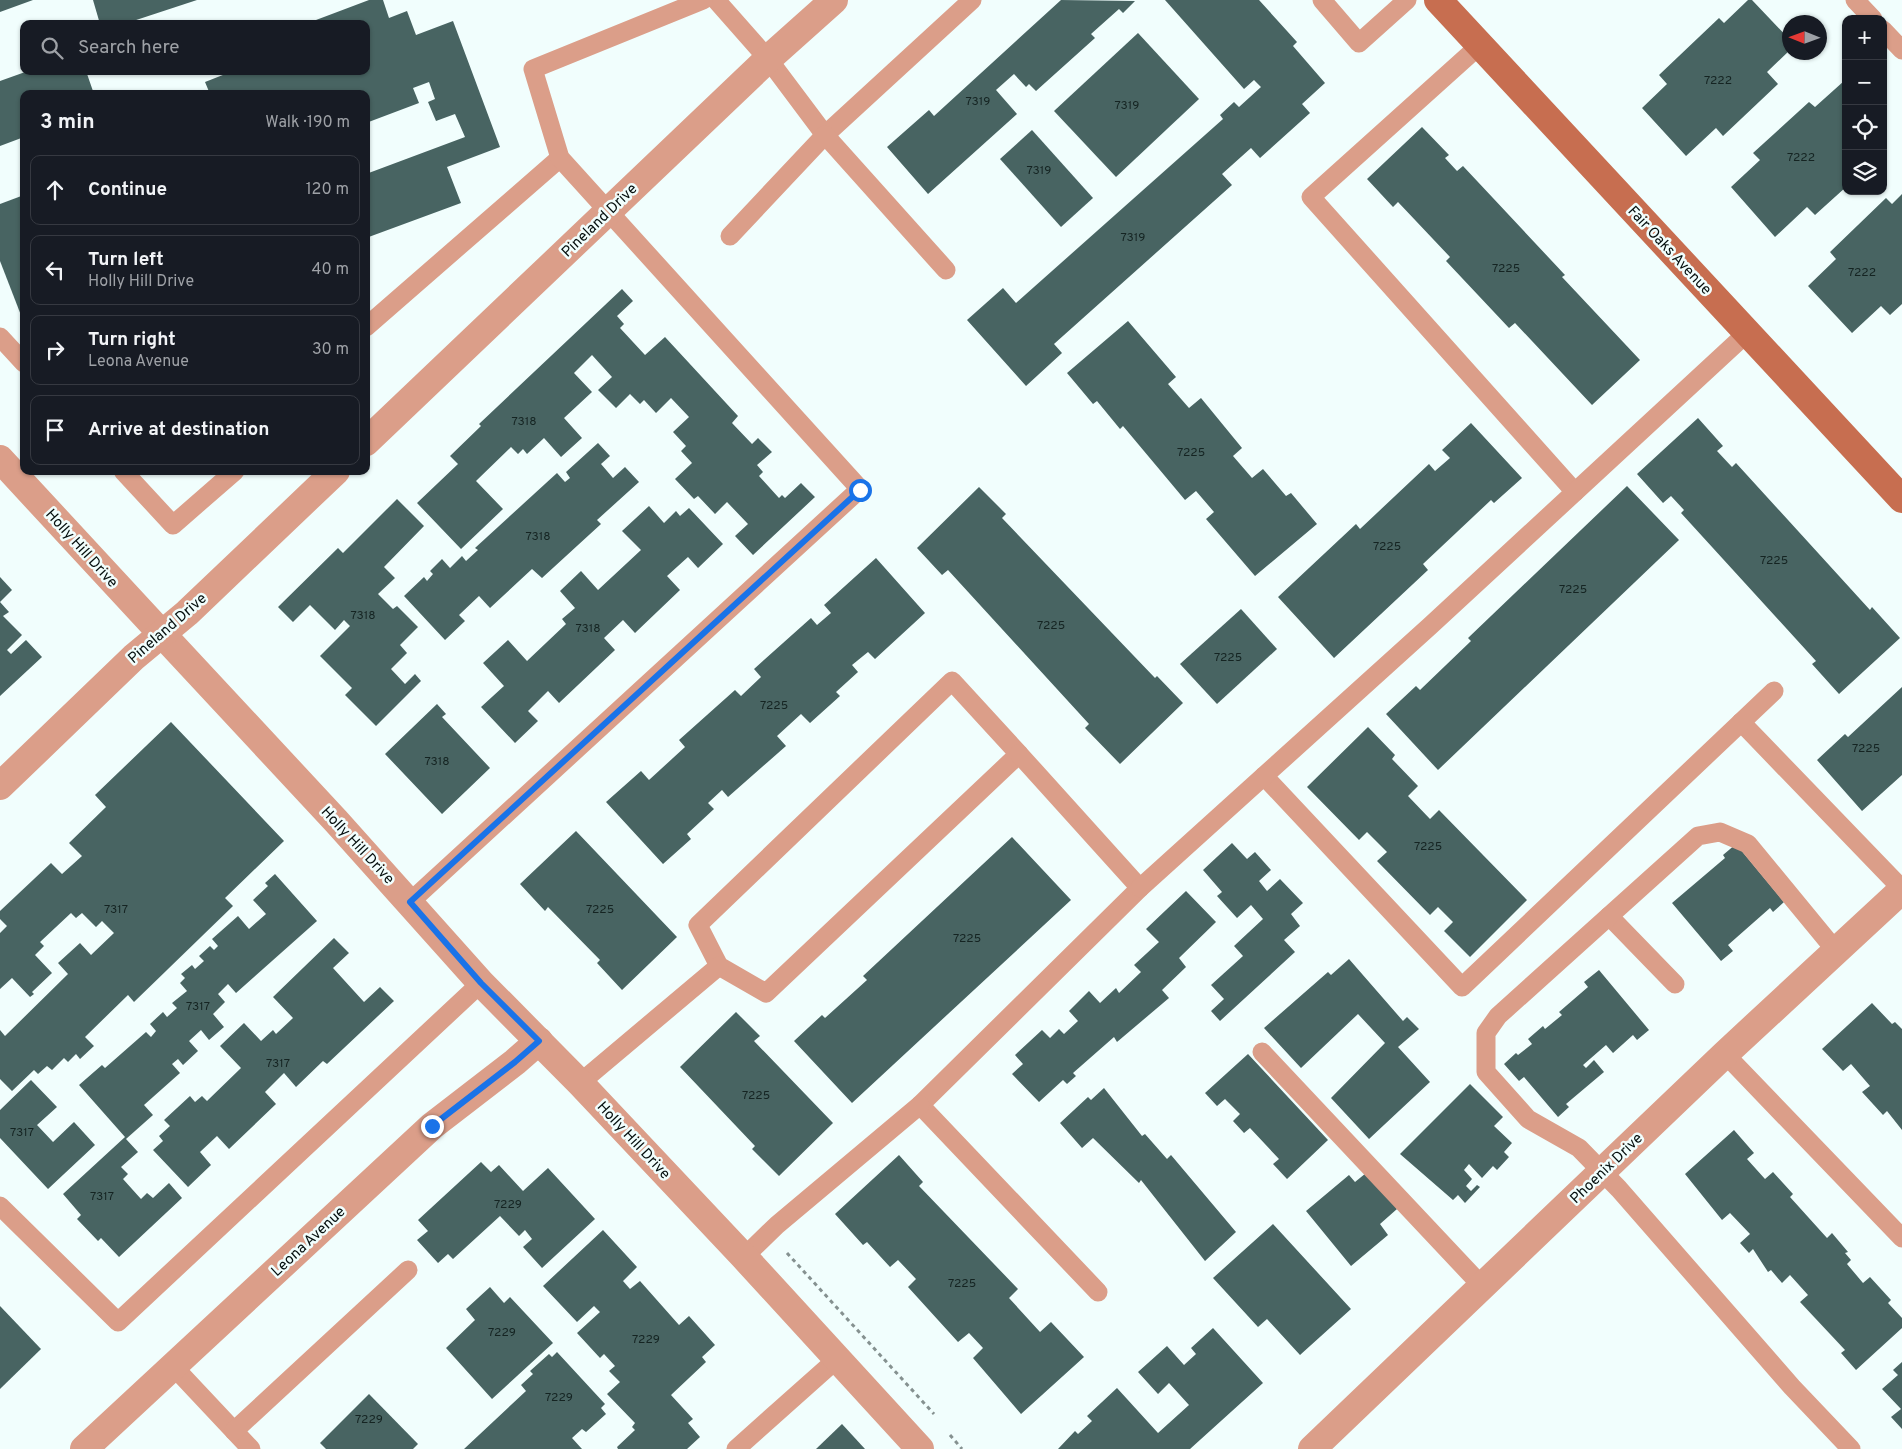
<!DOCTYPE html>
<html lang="en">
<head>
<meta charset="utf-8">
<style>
  body { margin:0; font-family:Overpass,sans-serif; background:#242831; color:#f1f3f6 }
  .controls { position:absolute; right:15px; top:15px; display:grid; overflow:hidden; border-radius:10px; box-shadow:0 1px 4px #0004 }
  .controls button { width:45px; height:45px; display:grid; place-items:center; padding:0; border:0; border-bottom:1px solid #363941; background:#171b24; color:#f1f3f6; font:25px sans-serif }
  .compass { position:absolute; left:1782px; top:15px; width:45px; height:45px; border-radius:50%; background:#171b24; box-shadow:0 1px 4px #0004; rotate:271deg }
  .stop { position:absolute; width:15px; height:15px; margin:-11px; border:4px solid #1a73e8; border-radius:50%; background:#fff }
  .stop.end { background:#1a73e8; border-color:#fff; box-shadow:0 1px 5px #0008 }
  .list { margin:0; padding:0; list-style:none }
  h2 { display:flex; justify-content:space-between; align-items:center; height:65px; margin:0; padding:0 20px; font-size:21px }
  h2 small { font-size:16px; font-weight:400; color:#9ea1a6 }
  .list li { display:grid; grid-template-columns:32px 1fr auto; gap:15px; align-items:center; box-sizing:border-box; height:70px; margin:0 10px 10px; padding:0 10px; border:1px solid #363941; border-radius:10px }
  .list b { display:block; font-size:19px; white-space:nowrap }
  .list p { margin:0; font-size:16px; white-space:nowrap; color:#9ea1a6 }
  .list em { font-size:16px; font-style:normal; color:#9ea1a6 }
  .icon { flex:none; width:28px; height:28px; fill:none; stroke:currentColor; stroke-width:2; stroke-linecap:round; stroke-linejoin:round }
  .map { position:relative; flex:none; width:1902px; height:1449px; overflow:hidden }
  .search { position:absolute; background:#171b24; box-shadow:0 1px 4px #0004; left:20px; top:20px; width:350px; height:55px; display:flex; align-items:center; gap:12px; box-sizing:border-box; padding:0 18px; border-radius:10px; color:#9ea1a6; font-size:19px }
  .panel { position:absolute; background:#171b24; box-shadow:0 1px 4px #0004; left:20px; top:90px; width:350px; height:385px; border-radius:10px }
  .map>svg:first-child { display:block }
  .building { fill:#486462 }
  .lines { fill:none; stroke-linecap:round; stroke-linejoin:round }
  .path { stroke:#859190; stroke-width:3; stroke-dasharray:4 4; stroke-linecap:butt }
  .service { stroke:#db9e89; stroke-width:19 }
  .minor { stroke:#db9e89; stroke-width:28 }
  .tertiary { stroke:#db9e89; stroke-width:28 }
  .secondary { stroke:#c76e50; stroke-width:28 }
  .route { stroke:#1a73e8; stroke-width:6 }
  .labels { text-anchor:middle; stroke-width:5; stroke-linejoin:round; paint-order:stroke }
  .number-label { font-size:12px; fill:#152422 }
  .street-label { font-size:15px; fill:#040e0d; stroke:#f1fefd }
</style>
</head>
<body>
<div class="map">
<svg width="1902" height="1449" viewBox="0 0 1902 1449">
  <rect width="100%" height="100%" fill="#f1fefd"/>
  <!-- building -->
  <g class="building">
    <path d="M0 0H33L0 12Z"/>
    <path d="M93 0H197L124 24H100Z"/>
    <path d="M369 0H383L389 18 407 11 416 35 453 21 500 147 447 167 461 203 366 238V174L465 137 455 114 436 121 428 102 435 99 429 82 413 88 419 103 366 123V94H210L205 82 233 71H366V24H318L316 20Z"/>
    <path d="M1061 0 1135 1 1123 13 1119 9 1091 34 1095 38 1036 91 1029 84 1026 87 1014 74 996 90 1017 114 928 194 887 147 929 110 934 116Z"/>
    <path d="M1165 0H1259L1297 42 1293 46 1325 83 1302 104 1310 113 1260 158 1251 148 1222 174 1232 185 1054 344 1062 353 1026 386 967 320 1003 288 1016 303 1223 119 1220 115 1234 102 1239 107 1261 87 1254 80 1244 89Z"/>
    <path d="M1748 0H1752L1790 40V50L1767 72 1778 84 1723 136 1716 128 1686 156 1642 108 1667 84 1659 75 1719 18 1724 23Z"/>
    <path d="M1138 33 1199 99 1116 177 1054 111Z"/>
    <path d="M28 71H86L94 94H24V137L0 146V81Z"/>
    <path d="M1844 81 1846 83V187L1815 215 1807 207 1775 237 1731 187 1760 160 1753 153 1809 102 1815 107Z"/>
    <path d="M1422 127 1449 155 1445 158 1457 171 1463 166 1565 275 1562 277 1640 360 1592 405 1515 323 1509 328 1446 261 1450 257 1398 202 1393 207 1367 179Z"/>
    <path d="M1032 130 1093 198 1061 227 1000 159Z"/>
    <path d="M1902 194V304L1890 315 1881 306 1852 333 1808 286 1836 259 1830 252 1886 198 1892 204Z"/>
    <path d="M24 195V323L0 261V204Z"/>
    <path d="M622 289 633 301 617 316 624 324 620 328 645 355 665 337 738 416 732 423 752 444 758 438 772 452 757 465 763 472 759 476 779 498 782 495 785 498 801 483 815 497 753 555 735 536 748 524 727 502 715 514 698 496 694 499 675 479 692 463 681 451 686 446 673 432 689 417 671 398 656 413 644 400 640 404 630 394 616 408 598 390 612 377 592 355 574 373 592 392 564 418 582 438 561 457 544 438 527 454 523 449 518 454 511 447 476 481 503 509 461 549 417 503 458 464 450 456 481 426 479 424Z"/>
    <path d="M1128 321 1176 377 1168 384 1189 408 1201 398 1242 448 1233 456 1252 478 1263 469 1286 496 1291 493 1317 524 1255 576 1206 519 1214 512 1196 491 1185 500 1123 426 1120 429 1097 401 1093 404 1067 373Z"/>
    <path d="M1698 418 1723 446 1717 451 1732 467 1736 463 1870 610 1872 607 1900 638 1839 694 1812 664 1816 661 1681 513 1684 510 1671 496 1663 503 1637 474Z"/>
    <path d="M1471 423 1522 478 1494 503 1491 500 1423 564 1428 570 1334 658 1278 597 1356 524 1360 529 1429 464 1435 471 1450 458 1442 450Z"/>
    <path d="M598 443 610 456 601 464 613 478 625 467 639 482 597 520 601 524 542 578 532 569 490 608 479 596 459 615 465 621 445 640 404 596 424 577 427 581 433 574 430 571 442 559 450 568 462 556 466 561 478 550 475 548 557 473 565 482 570 478 566 472Z"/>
    <path d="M1627 486 1679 540 1438 770 1386 714 1416 686 1420 690 1471 641 1468 638Z"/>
    <path d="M979 487 1006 514 1002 518 1155 678 1157 676 1183 703 1120 764 1085 728 1089 724 948 570 942 575 917 548Z"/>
    <path d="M397 499 424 526 384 567 395 578 378 594 393 609 397 606 418 627 400 645 407 653 391 669 405 684 415 674 421 681 376 726 345 695 352 688 320 656 350 626 344 620 335 630 310 605 293 622 278 607 338 548 343 553Z"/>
    <path d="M649 506 664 523 676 511 680 516 689 508 723 544 698 568 688 557 667 576 680 590 635 633 623 620 604 638 615 650 559 703 548 691 528 711 538 721 515 743 481 707 504 686 483 663 508 640 527 661 566 624 562 619 575 608 560 591 581 571 598 590 641 550 622 531Z"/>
    <path d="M876 558 925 613 875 659 868 652 852 665 858 672 836 692 840 696 810 723 801 714 777 736 786 746 728 797 722 790 708 803 714 809 687 834 691 839 663 864 606 802 641 771 649 780 685 747 679 740 735 690 741 696 761 677 754 669 811 618 817 625 831 613 824 605Z"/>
    <path d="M0 577 12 590 0 602Z"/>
    <path d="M0 602 9 612 3 616 22 635 7 650 11 654 26 640 42 657 0 696Z"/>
    <path d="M1241 609 1277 649 1217 704 1180 664Z"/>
    <path d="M1902 687V775L1862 811 1817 760 1845 734 1848 737Z"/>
    <path d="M437 704 446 714 442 717 490 768 442 814 385 754Z"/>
    <path d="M171 722 284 841 225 898 233 906 134 1002 128 995 85 1037 94 1046 80 1059 76 1054 68 1062 64 1058 52 1070 47 1066 38 1074 34 1070 12 1091 0 1079V1030L5 1036 68 974 58 963 80 943 91 955 114 933 102 921 96 927 82 913 76 918 71 913 40 942 44 946 35 955 52 973 32 992 34 994 30 997 12 978 0 989V933L7 926 0 919V911L51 863 62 874 82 856 69 843 106 807 95 795Z"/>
    <path d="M1368 727 1395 755 1392 759 1418 786 1408 796 1430 819 1439 810 1527 900 1470 957 1444 931 1453 922 1438 907 1430 915 1377 861 1387 852 1367 832 1359 840 1307 787Z"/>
    <path d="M576 831 677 937 622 990 597 963 600 960 548 907 545 911 520 884Z"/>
    <path d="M1012 837 1071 900 852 1103 794 1041 822 1015 825 1018 867 980 863 976Z"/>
    <path d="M1232 843 1247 859 1255 852 1271 870 1259 881 1267 891 1280 879 1303 903 1291 914 1300 926 1284 940 1295 952 1220 1021 1211 1011 1224 999 1211 985 1243 956 1234 946 1263 919 1251 905 1237 918 1217 896 1222 892 1203 870Z"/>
    <path d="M1736 844 1784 902 1773 912 1770 908 1728 945 1733 951 1721 961 1672 903 1725 858 1723 855Z"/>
    <path d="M275 874 317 921 236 993 228 984 218 994 225 1002 213 1014 224 1027 209 1040 201 1030 189 1041 198 1051 183 1065 178 1059 172 1064 180 1073 144 1105 153 1115 126 1139 138 1152 121 1167 128 1174 123 1179 141 1199 147 1193 153 1198 169 1183 182 1198 119 1257 101 1238 98 1241 77 1219 81 1215 63 1194 125 1137 79 1085 102 1065 105 1068 146 1032 151 1037 156 1031 150 1024 163 1012 167 1017 177 1008 172 1003 187 991 180 983 185 978 181 974 192 965 195 969 204 961 199 956 210 946 214 950 218 946 212 939 238 916 249 929 266 914 253 900 268 886 265 883Z"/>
    <path d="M1186 891 1216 922 1179 958 1186 967 1162 990 1169 998 1117 1042 1114 1037 1073 1073 1076 1076 1067 1084 1063 1080 1039 1102 1012 1074 1023 1064 1015 1055 1042 1030 1050 1038 1059 1029 1064 1034 1078 1021 1069 1011 1089 991 1100 1003 1116 988 1119 993 1141 972 1134 965 1159 942 1146 929Z"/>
    <path d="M334 938 349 953 333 968 364 1002 380 987 394 1001 327 1064 323 1061 296 1087 284 1073 265 1092 276 1104 229 1149 217 1136 200 1152 211 1165 188 1187 153 1150 163 1141 159 1136 170 1126 164 1120 190 1096 195 1102 202 1096 207 1101 241 1068 220 1046 244 1023 261 1041 273 1030 276 1034 293 1018 273 997Z"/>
    <path d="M1349 959 1403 1021 1407 1017 1419 1029 1398 1047 1430 1082 1369 1139 1331 1098 1385 1043 1358 1014 1301 1068 1264 1028 1328 972 1331 975Z"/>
    <path d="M1599 970 1649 1030 1637 1040 1633 1035 1613 1053 1606 1045 1583 1065 1586 1068 1594 1060 1604 1072 1566 1104 1569 1107 1558 1117 1524 1077 1519 1081 1504 1064 1516 1053 1518 1055 1532 1044 1528 1039 1543 1026 1545 1029 1562 1015 1559 1012 1588 987 1584 982Z"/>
    <path d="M1872 1003 1892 1024 1895 1022 1902 1029V1130L1887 1111 1883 1115 1862 1092 1870 1086 1851 1064 1843 1071 1822 1049Z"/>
    <path d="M736 1012 760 1036 754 1041 833 1123 779 1176 752 1149 755 1146 680 1067Z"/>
    <path d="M1248 1054 1328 1140 1287 1179 1273 1164 1279 1159 1250 1128 1244 1133 1233 1121 1240 1114 1225 1099 1217 1106 1205 1093Z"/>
    <path d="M31 1080 57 1107 37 1125 53 1142 74 1122 95 1145 48 1189 0 1138V1110Z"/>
    <path d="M1470 1084 1503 1117 1494 1126 1512 1143 1504 1152 1509 1157 1497 1170 1493 1166 1482 1178 1469 1164 1464 1170 1472 1179 1466 1186 1471 1191 1477 1185 1480 1187 1465 1203 1458 1195 1453 1200 1400 1154Z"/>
    <path d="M1104 1088 1142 1136 1145 1134 1167 1159 1171 1155 1236 1232 1205 1261 1141 1180 1139 1183 1093 1138 1082 1148 1060 1123 1088 1097 1091 1100Z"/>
    <path d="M1734 1130 1754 1153 1747 1159 1765 1179 1773 1172 1793 1194 1790 1197 1827 1238 1832 1233 1848 1252 1845 1253 1851 1260 1847 1264 1863 1283 1870 1277 1891 1300 1888 1303 1902 1318V1328L1856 1370 1841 1353 1845 1350 1800 1302 1808 1295 1790 1275 1782 1283 1771 1270 1768 1272 1753 1249 1749 1253 1740 1243 1750 1234 1730 1213 1722 1220 1685 1174Z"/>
    <path d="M899 1155 923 1182 919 1186 1018 1289 1009 1298 1040 1332 1051 1322 1084 1357 1021 1414 973 1358 983 1348 969 1333 958 1342 908 1287 916 1279 898 1260 890 1267 867 1242 863 1245 835 1214Z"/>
    <path d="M481 1162 491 1172 499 1165 523 1191 548 1168 595 1219 542 1268 523 1247 532 1239 525 1230 519 1236 500 1216 453 1259 448 1254 438 1263 417 1240 428 1231 418 1220Z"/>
    <path d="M1371 1169 1397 1209 1380 1224 1388 1235 1351 1266 1306 1211 1349 1175 1355 1182Z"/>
    <path d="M1273 1224 1351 1309 1300 1355 1267 1319 1258 1327 1213 1278Z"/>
    <path d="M603 1230 637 1267 623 1281 630 1289 640 1281 679 1325 689 1316 715 1345 702 1357 706 1362 671 1395 693 1419 688 1423 700 1437 687 1449H618L617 1447 635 1430 632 1427 635 1423 607 1394 620 1382 609 1371 615 1366 604 1354 600 1358 577 1333 600 1312 594 1306 577 1322 543 1286Z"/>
    <path d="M490 1287 504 1303 510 1297 553 1343 492 1399 446 1348 475 1320 466 1309Z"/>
    <path d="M0 1306 41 1349 0 1389Z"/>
    <path d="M1213 1328 1263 1383 1190 1449H1058L1075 1431 1078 1434 1092 1421 1087 1416 1117 1388 1158 1433 1189 1405 1169 1383 1158 1394 1138 1372 1167 1346 1184 1365 1196 1354 1191 1348Z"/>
    <path d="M557 1352 605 1404 601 1408 606 1414 586 1432 582 1429 572 1438 582 1449H464L526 1391 521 1385 533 1374 530 1371 549 1354 552 1357Z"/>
    <path d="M1902 1362V1429L1891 1417 1901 1409 1882 1389 1898 1375 1893 1370Z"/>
    <path d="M369 1394 418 1444 413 1449H326L320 1443Z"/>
    <path d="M842 1424 865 1449H816Z"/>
  </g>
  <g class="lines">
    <!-- path -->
    <g class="path">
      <path d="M787 1253 934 1414"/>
      <path d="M950 1435 962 1449"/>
    </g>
    <!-- service -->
    <g class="service">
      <path d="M716 0 768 59 825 135 972 0"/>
      <path d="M1322 0 1359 43 1407 0"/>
      <path d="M1855 0 1873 19"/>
      <path d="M1883 30 1902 50"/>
      <path d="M1480 45 1311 197 1575 492"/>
      <path d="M730 236 825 135 946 270"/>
      <path d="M366 327 560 158"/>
      <path d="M0 337 24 363"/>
      <path d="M123 471 173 525 235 471"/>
      <path d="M952 681 1019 754 766 993 719 966 698 925Z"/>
      <path d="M1741 722 1902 889"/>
      <path d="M1019 754 1140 888 920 1105 1098 1292"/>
      <path d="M1264 776 1462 987 1774 691"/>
      <path d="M1140 888 1430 626 1747 333"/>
      <path d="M410 902 860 489 560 158 533 69 703 0"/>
      <path d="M1609 916 1675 984"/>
      <path d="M1836 951 1748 844 1720 832 1698 836 1498 1016 1486 1033V1072L1528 1119 1579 1148 1619 1189 1792 1387 1851 1449"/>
      <path d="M1262 1052 1482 1286"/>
      <path d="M1725 1054 1902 1238"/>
      <path d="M580 1083 719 966"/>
      <path d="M0 1206 118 1322 481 983"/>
      <path d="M744 1257 777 1225 920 1105"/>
      <path d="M173 1366 251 1449"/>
      <path d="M234 1431 408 1270"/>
      <path d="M736 1449 837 1359"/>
    </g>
    <!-- minor -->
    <g class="minor">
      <path d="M0 459 162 634"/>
      <path d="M84 1449 432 1126 515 1062 539 1041"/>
      <path d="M1312 1449 1725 1054 1902 890"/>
    </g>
    <!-- tertiary -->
    <g class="tertiary">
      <path d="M366 442 768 59 834 0"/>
      <path d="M162 634 336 821 481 983 580 1083 744 1257 920 1449"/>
      <path d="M0 786 134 657 187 613 336 471"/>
    </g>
    <!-- secondary -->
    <path class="secondary" d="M1438 0 1902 499"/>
  </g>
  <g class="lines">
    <!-- route -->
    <path class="route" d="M432 1126 515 1062 539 1041 481 983 410 902 860 490"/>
  </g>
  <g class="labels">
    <!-- number labels -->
    <g class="number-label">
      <text x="1718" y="84">7222</text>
      <text x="978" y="105">7319</text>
      <text x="1127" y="109">7319</text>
      <text x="1801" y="161">7222</text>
      <text x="1039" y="174">7319</text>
      <text x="1133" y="241">7319</text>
      <text x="1506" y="272">7225</text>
      <text x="1862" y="276">7222</text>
      <text x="524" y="425">7318</text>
      <text x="1191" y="456">7225</text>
      <text x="538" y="540">7318</text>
      <text x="1387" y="550">7225</text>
      <text x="1774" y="564">7225</text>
      <text x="1573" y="593">7225</text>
      <text x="363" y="619">7318</text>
      <text x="1051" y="629">7225</text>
      <text x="588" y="632">7318</text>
      <text x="1228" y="661">7225</text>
      <text x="774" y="709">7225</text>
      <text x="1866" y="752">7225</text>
      <text x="437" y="765">7318</text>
      <text x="1428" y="850">7225</text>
      <text x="116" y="913">7317</text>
      <text x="600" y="913">7225</text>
      <text x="967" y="942">7225</text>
      <text x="198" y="1010">7317</text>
      <text x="278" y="1067">7317</text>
      <text x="756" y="1099">7225</text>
      <text x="22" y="1136">7317</text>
      <text x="102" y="1200">7317</text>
      <text x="508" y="1208">7229</text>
      <text x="962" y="1287">7225</text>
      <text x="502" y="1336">7229</text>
      <text x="646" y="1343">7229</text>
      <text x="559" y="1401">7229</text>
      <text x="369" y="1423">7229</text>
    </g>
    <!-- street labels -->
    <g class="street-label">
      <text transform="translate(599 220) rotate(-44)" y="5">Pineland Drive</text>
      <text transform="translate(1670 250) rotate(47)" y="5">Fair Oaks Avenue</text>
      <text transform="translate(82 548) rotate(48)" y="5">Holly Hill Drive</text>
      <text transform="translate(167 628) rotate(-41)" y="5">Pineland Drive</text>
      <text transform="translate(358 845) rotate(47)" y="5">Holly Hill Drive</text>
      <text transform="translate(634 1140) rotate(47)" y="5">Holly Hill Drive</text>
      <text transform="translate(1606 1168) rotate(-44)" y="5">Phoenix Drive</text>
      <text transform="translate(308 1241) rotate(-43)" y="5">Leona Avenue</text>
    </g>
  </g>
</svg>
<div class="controls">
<button>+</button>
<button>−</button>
<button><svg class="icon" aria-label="locate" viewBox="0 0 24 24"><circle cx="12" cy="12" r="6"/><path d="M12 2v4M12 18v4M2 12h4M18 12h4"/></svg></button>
<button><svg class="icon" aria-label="layers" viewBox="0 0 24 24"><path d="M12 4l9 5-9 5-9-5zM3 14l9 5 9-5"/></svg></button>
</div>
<svg class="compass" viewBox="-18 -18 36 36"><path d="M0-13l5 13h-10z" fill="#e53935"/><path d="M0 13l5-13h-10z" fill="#9ea1a6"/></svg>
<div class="stop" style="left:860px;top:490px"></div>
<div class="stop end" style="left:432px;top:1126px"></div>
<div class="search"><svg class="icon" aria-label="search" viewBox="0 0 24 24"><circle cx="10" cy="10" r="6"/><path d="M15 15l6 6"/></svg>Search here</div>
<section class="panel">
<h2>3 min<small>Walk · 190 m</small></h2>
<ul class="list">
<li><svg class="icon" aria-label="ahead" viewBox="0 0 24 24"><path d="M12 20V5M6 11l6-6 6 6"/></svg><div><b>Continue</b></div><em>120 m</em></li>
<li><svg class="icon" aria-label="left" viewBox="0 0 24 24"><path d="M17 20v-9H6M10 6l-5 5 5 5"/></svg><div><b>Turn left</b><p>Holly Hill Drive</p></div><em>40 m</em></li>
<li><svg class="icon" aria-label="right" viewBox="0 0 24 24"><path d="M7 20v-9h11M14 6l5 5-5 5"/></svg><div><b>Turn right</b><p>Leona Avenue</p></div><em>30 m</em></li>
<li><svg class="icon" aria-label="arrive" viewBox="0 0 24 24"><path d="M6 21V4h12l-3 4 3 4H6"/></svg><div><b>Arrive at destination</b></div></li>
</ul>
</section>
</div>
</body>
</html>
